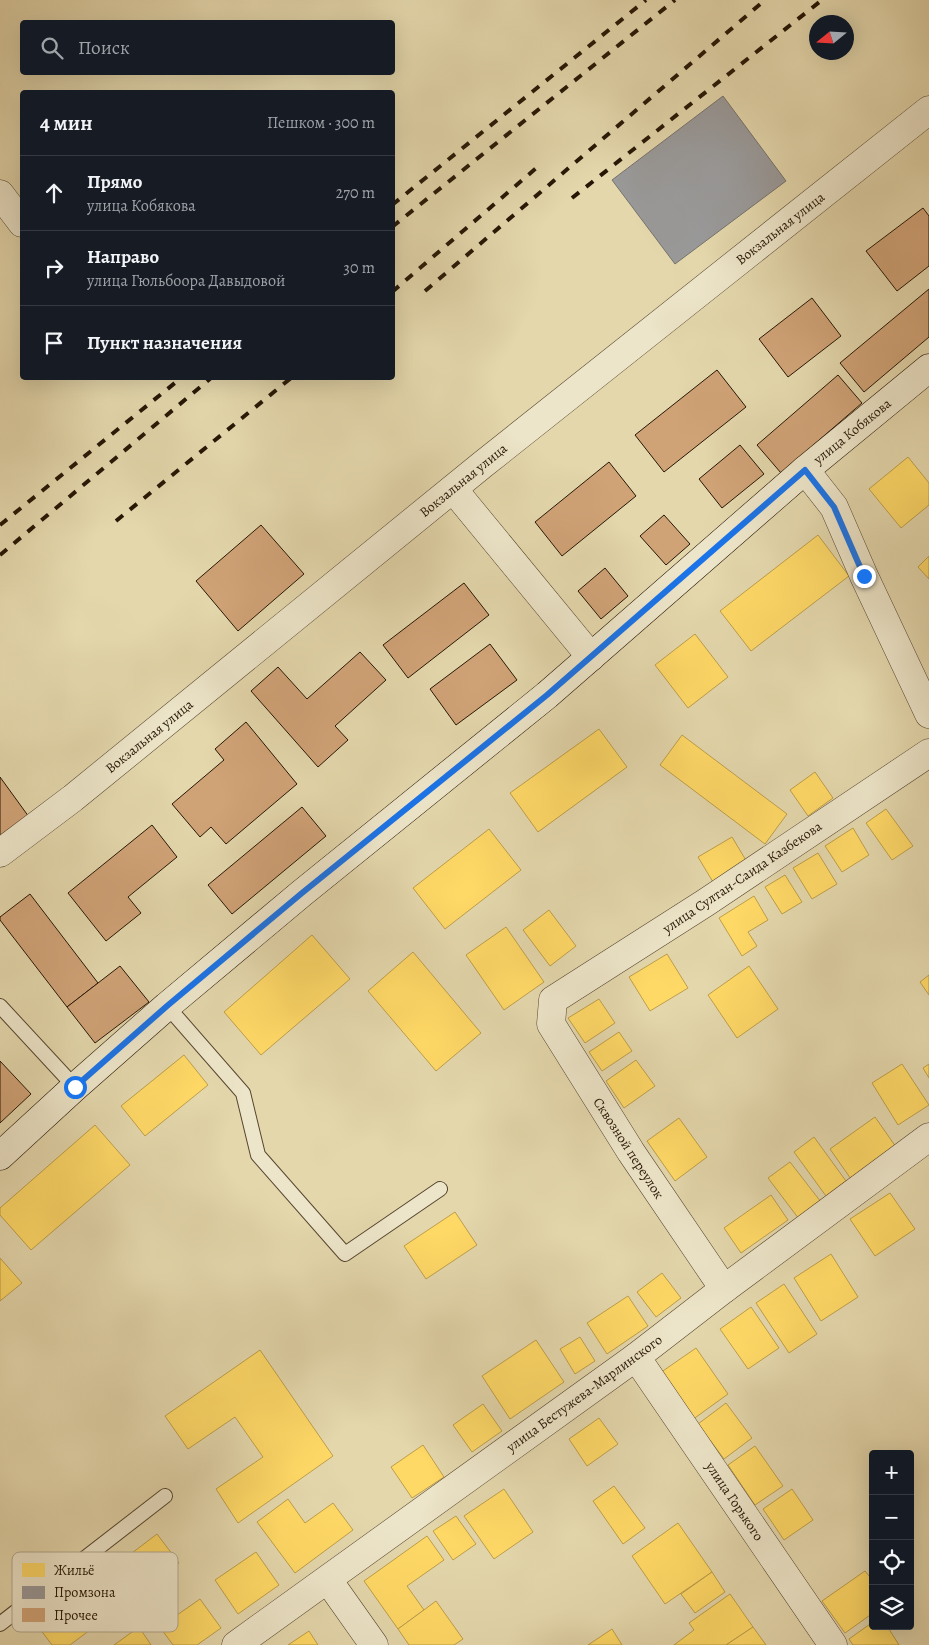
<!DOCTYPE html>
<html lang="ru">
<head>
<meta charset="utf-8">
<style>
  body { margin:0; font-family:Alegreya,serif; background:#242831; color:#f1f3f6 }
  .controls { position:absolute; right:15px; bottom:15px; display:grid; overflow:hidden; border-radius:5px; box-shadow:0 5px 20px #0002 }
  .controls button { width:45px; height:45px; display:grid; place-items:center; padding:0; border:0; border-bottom:1px solid #363941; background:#171b24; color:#f1f3f6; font:25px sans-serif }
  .compass { position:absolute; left:809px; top:15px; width:45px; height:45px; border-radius:50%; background:#171b24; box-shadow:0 5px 20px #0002; rotate:252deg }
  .stop { position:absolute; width:15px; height:15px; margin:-11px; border:4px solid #1a73e8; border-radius:50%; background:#fff }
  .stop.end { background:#1a73e8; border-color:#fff; box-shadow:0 1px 5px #0008 }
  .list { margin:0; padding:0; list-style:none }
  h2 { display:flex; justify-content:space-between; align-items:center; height:65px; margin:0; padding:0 20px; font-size:21px }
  h2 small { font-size:16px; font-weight:400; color:#9ea1a6 }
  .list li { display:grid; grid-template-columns:32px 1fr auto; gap:15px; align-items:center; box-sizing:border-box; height:75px; padding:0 20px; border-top:1px solid #363941 }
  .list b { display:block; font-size:19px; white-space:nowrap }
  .list p { margin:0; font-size:16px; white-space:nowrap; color:#9ea1a6 }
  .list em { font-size:16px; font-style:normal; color:#9ea1a6 }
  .icon { flex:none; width:28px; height:28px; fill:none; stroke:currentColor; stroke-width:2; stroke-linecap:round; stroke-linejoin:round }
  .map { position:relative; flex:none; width:929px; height:1645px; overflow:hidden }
  .search { position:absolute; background:#171b24; box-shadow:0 5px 20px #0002; left:20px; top:20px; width:375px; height:55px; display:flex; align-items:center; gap:12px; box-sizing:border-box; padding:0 18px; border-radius:5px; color:#9ea1a6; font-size:19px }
  .panel { position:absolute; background:#171b24; box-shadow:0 5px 20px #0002; left:20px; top:90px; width:375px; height:290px; border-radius:5px }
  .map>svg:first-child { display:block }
  .homes { fill:#ffd966; stroke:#be9e49 }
  .industry { fill:#999; stroke:#76726d }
  .building { fill:#d0a377; stroke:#261605 }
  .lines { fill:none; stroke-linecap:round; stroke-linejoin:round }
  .lane-casing { stroke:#56462f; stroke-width:16 }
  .street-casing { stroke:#56462f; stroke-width:29 }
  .secondary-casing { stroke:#261605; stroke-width:29 }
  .lane { stroke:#ede5c9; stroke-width:14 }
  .street { stroke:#ede5c9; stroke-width:28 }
  .secondary { stroke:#ede5c9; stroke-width:28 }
  .rail { stroke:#261605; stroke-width:4; stroke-dasharray:9 9; stroke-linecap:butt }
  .route { stroke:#1a73e8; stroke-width:6 }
  .labels { text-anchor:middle; stroke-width:5; stroke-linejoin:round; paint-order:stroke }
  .street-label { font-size:14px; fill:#261605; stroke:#ede5c9 }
  .key { fill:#ede5c9; stroke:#b1a78e; stroke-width:1 }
  .key-label { font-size:14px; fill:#261605 }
</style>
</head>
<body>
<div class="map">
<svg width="929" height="1645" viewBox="0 0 929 1645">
  <rect width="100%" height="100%" fill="#e4d7ac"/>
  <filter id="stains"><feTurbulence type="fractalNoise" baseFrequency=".004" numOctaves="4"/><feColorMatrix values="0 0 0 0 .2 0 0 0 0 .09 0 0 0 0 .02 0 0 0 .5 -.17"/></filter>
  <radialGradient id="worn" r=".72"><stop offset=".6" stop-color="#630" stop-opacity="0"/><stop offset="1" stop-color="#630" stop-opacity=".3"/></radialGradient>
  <!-- homes -->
  <g class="homes">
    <path d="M908 457 929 483V505L901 528 869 489Z"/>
    <path d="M818 535 849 576 751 651 720 611Z"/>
    <path d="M929 556V579L918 567Z"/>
    <path d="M695 634 728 677 688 708 655 665Z"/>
    <path d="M599 729 627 767 538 832 510 793Z"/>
    <path d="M682 735 787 814 765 844 660 765Z"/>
    <path d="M815 772 833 798 808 816 790 790Z"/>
    <path d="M886 809 913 846 892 860 866 823Z"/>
    <path d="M853 828 869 855 842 872 825 846Z"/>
    <path d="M489 829 521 870 445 929 413 888Z"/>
    <path d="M732 837 747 862 713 882 698 857Z"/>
    <path d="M818 853 837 884 812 899 793 868Z"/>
    <path d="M785 875 802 902 782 914 765 887Z"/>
    <path d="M754 896 768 920 748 932 757 946 742 956 719 918Z"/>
    <path d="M549 910 576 946 550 966 523 930Z"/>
    <path d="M506 927 544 982 504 1010 466 955Z"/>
    <path d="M312 935 350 979 261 1055 224 1012Z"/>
    <path d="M413 952 481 1033 436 1071 368 991Z"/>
    <path d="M667 954 688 988 650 1011 629 977Z"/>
    <path d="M749 966 778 1009 737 1038 708 995Z"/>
    <path d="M929 975V995L920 982Z"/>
    <path d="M599 999 615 1023 585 1043 568 1018Z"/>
    <path d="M619 1032 632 1051 602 1071 589 1052Z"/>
    <path d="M184 1055 208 1085 145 1136 121 1106Z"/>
    <path d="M636 1060 655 1086 624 1108 606 1081Z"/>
    <path d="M902 1064 929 1105 898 1125 872 1083Z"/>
    <path d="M929 1064V1078L923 1068Z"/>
    <path d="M875 1117 896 1147 851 1179 830 1149Z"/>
    <path d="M679 1118 707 1157 675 1181 647 1141Z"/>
    <path d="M95 1125 130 1165 31 1250 0 1215V1208Z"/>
    <path d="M814 1137 846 1181 826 1196 794 1152Z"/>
    <path d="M790 1162 821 1202 799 1219 768 1178Z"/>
    <path d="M890 1193 915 1229 875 1256 850 1219Z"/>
    <path d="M771 1195 788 1220 741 1253 724 1228Z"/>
    <path d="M455 1212 477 1245 426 1279 404 1246Z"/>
    <path d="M831 1254 858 1297 821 1321 794 1278Z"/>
    <path d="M0 1258 22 1283 0 1301Z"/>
    <path d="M662 1273 681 1298 656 1317 637 1292Z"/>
    <path d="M784 1284 817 1334 789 1353 756 1303Z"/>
    <path d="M628 1296 648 1326 607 1354 587 1323Z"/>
    <path d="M751 1307 779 1348 748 1369 720 1329Z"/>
    <path d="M580 1337 595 1361 575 1374 560 1349Z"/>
    <path d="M536 1340 564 1382 510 1419 482 1376Z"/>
    <path d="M696 1348 728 1394 692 1420 660 1373Z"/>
    <path d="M260 1350 333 1456 238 1523 216 1489 263 1457 235 1417 188 1449 165 1416Z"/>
    <path d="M726 1403 752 1438 724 1459 698 1424Z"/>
    <path d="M483 1404 502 1431 472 1452 453 1425Z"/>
    <path d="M599 1418 618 1444 587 1466 569 1439Z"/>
    <path d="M423 1445 444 1477 412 1498 391 1467Z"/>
    <path d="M755 1446 783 1486 755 1505 728 1465Z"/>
    <path d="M614 1486 645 1528 623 1544 593 1501Z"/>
    <path d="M504 1489 533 1532 494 1559 464 1516Z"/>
    <path d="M792 1489 813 1520 784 1540 763 1509Z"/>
    <path d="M288 1499 305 1523 333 1503 353 1530 295 1573 257 1522Z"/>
    <path d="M456 1516 476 1544 453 1560 433 1531Z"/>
    <path d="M678 1523 712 1572 665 1604 632 1556Z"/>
    <path d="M157 1534 179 1563 70 1645H52L37 1625Z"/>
    <path d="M427 1536 444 1560 407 1586 424 1610 398 1629 364 1581Z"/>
    <path d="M256 1552 279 1585 238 1614 215 1580Z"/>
    <path d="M865 1571 873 1581V1613L845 1633 822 1601Z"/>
    <path d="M712 1572 725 1592 695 1613 681 1594Z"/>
    <path d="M730 1594 753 1627 726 1645H674L694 1630 689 1623Z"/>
    <path d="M200 1599 221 1628 197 1645H173L160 1627Z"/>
    <path d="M436 1601 463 1639 454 1645H409L398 1629Z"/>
    <path d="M873 1622V1626H887L899 1645H853L849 1639Z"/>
    <path d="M139 1627 151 1645H114Z"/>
    <path d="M753 1627 766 1645H726Z"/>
    <path d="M612 1629 622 1645H588Z"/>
    <path d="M309 1631 318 1645H288Z"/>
  </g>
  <!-- industry -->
  <path class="industry" d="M723 96 786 181 675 264 612 180Z"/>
  <!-- building -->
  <g class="building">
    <path d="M923 208 929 216V266L897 291 866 251Z"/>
    <path d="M929 289V337L864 392 840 363Z"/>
    <path d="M812 298 841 336 788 377 759 339Z"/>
    <path d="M717 370 746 407 664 472 635 435Z"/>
    <path d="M838 375 862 403 781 473 757 445Z"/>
    <path d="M740 445 764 474 722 508 699 479Z"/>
    <path d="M609 462 636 496 562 556 535 522Z"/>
    <path d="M664 515 690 544 666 565 640 536Z"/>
    <path d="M261 525 304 574 238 631 196 581Z"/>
    <path d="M605 568 628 596 601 619 578 591Z"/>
    <path d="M464 583 489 615 408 678 383 645Z"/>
    <path d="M490 644 517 680 456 725 430 689Z"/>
    <path d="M360 652 386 680 335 726 348 740 318 767 251 691 278 667 307 699Z"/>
    <path d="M246 722 297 784 226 844 211 827 200 837 172 804 224 760 215 749Z"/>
    <path d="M0 777 29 817 0 839Z"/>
    <path d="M302 807 326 836 232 914 208 885Z"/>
    <path d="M152 825 177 857 128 897 141 913 106 941 68 893Z"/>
    <path d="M30 894 98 983 67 1007 0 920V917Z"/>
    <path d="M120 966 149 1002 95 1043 67 1007Z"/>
    <path d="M0 1061 31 1094 0 1123Z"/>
  </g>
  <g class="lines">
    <!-- lane casing -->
    <g class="lane-casing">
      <g id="lane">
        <path d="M0 1006 75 1087"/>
        <path d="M167 1006 243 1093 258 1155 345 1254 440 1189"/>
        <path d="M0 1624 165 1496"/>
      </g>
    </g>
    <!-- street casing -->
    <g class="street-casing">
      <g id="street">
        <path d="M0 194 22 223"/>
        <path d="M805 470 834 507 864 576 929 714"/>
        <path d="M453 489 591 657"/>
        <path d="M0 853 73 798 482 465 929 110"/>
        <path d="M724 1289 631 1152 551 1024 553 1000 705 903 929 753"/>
        <path d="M636 1357 833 1645"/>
        <path d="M328 1580 374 1645"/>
        <path d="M236 1645 636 1357 724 1289 929 1137"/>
      </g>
    </g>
    <!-- secondary casing -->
    <g class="secondary-casing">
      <path id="secondary" d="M0 1156 75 1087 167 1006 302 893 547 695 805 470 929 368"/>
    </g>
    <!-- lane -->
    <use href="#lane" class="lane"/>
    <!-- street -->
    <use href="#street" class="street"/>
    <!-- secondary -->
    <use href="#secondary" class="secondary"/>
    <!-- rail -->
    <g class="rail">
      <path d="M572 198 822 0"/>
      <path d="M392 205 646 0"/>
      <path d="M392 227 675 0"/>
      <path d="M425 291 765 0"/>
      <path d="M392 292 541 164"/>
      <path d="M116 521 291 378"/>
      <path d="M0 525 181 378"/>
      <path d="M0 555 211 378"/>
    </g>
  </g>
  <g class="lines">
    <!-- route -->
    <path class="route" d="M75 1087 167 1006 302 893 547 695 805 470 834 507 864 576"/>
  </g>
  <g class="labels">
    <!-- street labels -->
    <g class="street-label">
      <text transform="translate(780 228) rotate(-38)" y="5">Вокзальная улица</text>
      <text transform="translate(852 431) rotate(-39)" y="5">улица Кобякова</text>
      <text transform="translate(463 480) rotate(-39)" y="5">Вокзальная улица</text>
      <text transform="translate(149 736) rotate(-39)" y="5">Вокзальная улица</text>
      <text transform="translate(742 877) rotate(-34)" y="5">улица Султан-Саида Казбекова</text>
      <text transform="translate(629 1148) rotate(57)" y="5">Сквозной переулок</text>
      <text transform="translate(584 1393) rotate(-36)" y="5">улица Бестужева-Марлинского</text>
      <text transform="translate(735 1501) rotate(56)" y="5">улица Горького</text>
    </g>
  </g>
  <!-- legend -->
  <rect x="12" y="1552" width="166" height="80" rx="8" class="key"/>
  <rect x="22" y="1563" width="23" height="14" fill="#ffd966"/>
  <rect x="22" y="1586" width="23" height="13" fill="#999"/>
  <rect x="22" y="1608" width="23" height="14" fill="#d0a377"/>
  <g class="key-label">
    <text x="54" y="1575">Жильё</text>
    <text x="54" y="1597">Промзона</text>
    <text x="54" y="1620">Прочее</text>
  </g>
  <rect width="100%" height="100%" filter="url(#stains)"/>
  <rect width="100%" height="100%" fill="url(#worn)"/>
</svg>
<div class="controls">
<button>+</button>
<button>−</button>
<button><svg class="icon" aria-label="locate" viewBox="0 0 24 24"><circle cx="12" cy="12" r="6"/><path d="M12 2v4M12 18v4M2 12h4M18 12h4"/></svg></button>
<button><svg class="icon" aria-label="layers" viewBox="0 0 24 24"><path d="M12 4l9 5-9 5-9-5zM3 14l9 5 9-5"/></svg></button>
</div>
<svg class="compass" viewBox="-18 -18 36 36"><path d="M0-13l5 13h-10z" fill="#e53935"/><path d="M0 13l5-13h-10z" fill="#9ea1a6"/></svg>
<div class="stop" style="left:75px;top:1087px"></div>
<div class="stop end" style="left:864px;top:576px"></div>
<div class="search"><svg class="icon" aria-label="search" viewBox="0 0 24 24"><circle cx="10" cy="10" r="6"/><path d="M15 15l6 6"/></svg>Поиск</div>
<section class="panel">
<h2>4 мин<small>Пешком · 300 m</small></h2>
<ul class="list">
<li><svg class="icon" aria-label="ahead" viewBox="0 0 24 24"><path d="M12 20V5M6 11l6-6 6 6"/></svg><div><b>Прямо</b><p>улица Кобякова</p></div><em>270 m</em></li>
<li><svg class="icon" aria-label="right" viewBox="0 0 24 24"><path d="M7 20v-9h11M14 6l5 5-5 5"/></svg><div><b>Направо</b><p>улица Гюльбоора Давыдовой</p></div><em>30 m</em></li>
<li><svg class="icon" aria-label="arrive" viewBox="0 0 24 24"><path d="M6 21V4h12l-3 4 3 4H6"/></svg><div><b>Пункт назначения</b></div></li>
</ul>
</section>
</div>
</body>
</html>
